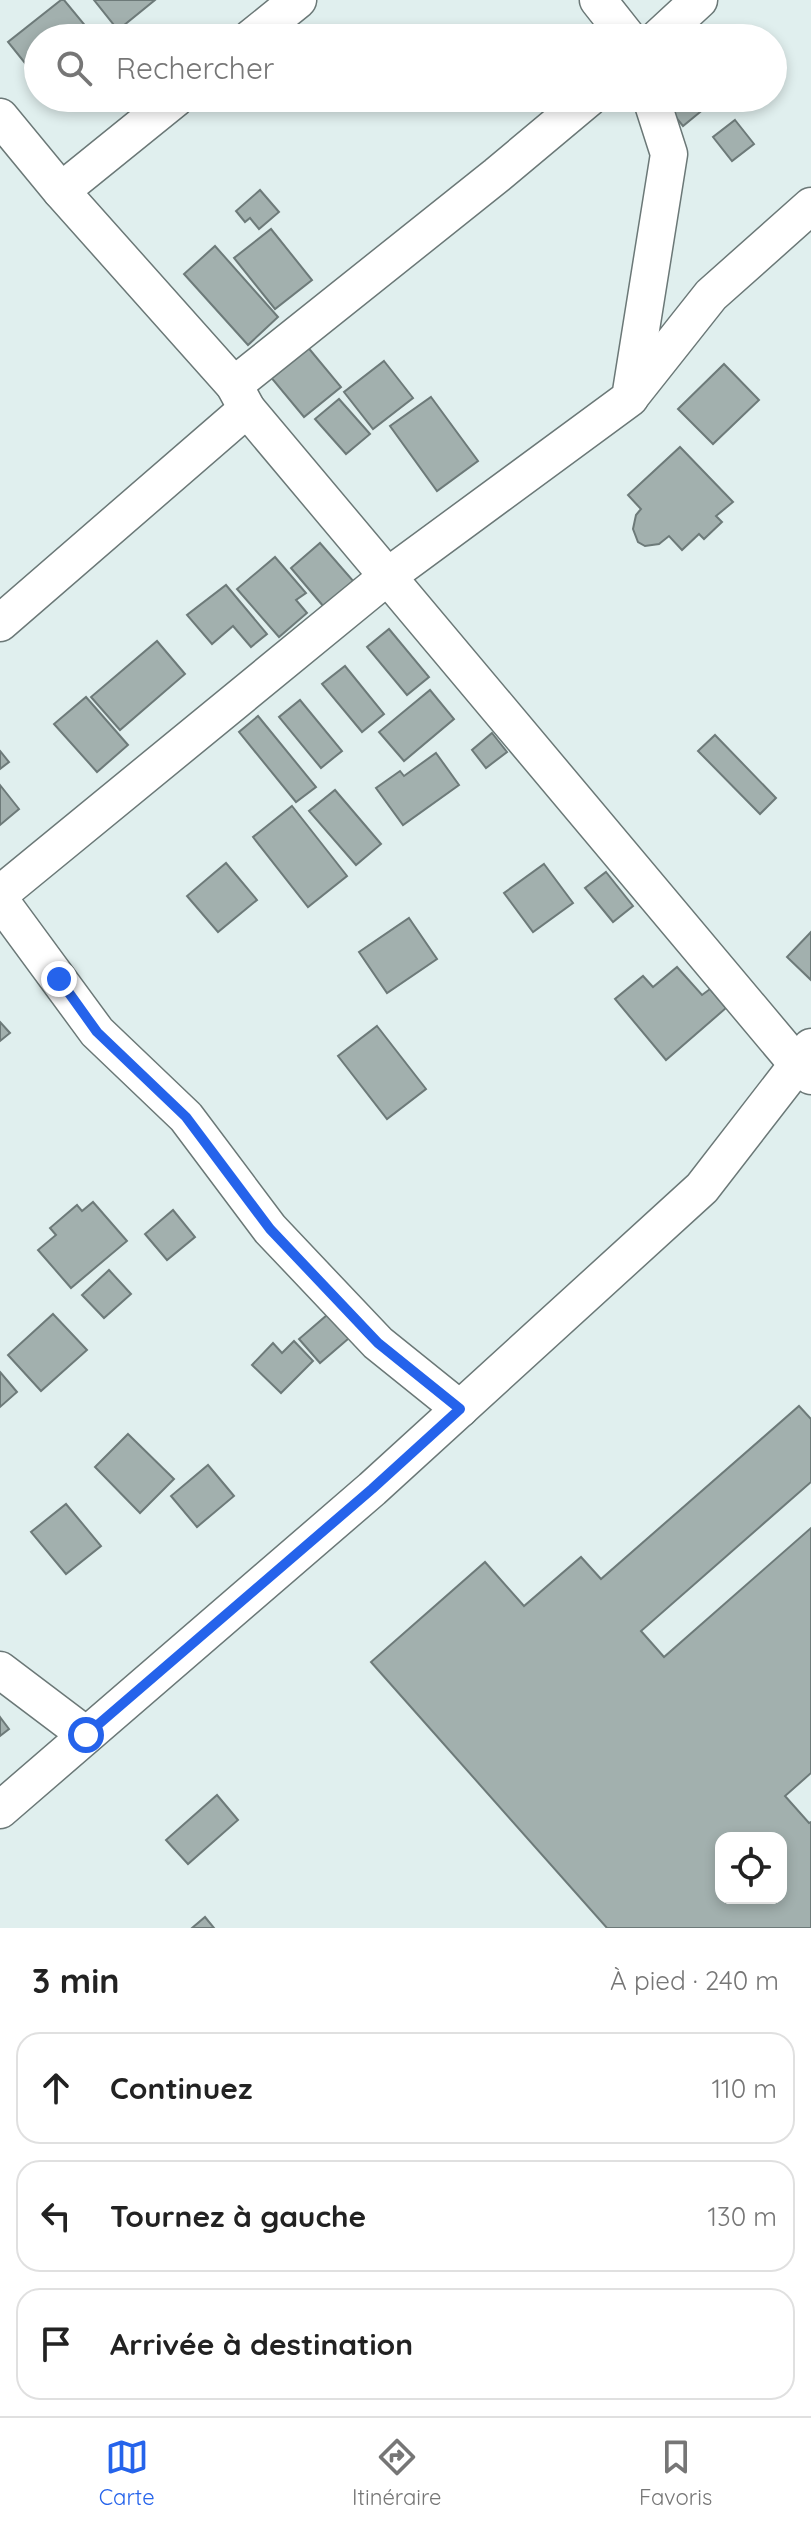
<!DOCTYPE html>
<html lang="fr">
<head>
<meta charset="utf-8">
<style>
  body { margin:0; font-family:Quicksand,sans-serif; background:#f6f6f6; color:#222 }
  .controls { position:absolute; right:24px; bottom:24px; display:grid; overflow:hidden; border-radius:16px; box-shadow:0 4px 12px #0003 }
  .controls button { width:72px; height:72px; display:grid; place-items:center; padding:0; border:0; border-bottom:2px solid #e0e0e0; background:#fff; color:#222; font:40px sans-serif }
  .stop { position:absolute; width:24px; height:24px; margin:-18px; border:6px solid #2563eb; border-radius:50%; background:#fff }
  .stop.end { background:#2563eb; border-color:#fff; box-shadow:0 2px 8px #0008 }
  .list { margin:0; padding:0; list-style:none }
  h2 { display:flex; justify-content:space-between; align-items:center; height:104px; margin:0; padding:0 32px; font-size:34px }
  h2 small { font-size:26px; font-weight:400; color:#767676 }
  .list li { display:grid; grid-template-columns:52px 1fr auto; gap:24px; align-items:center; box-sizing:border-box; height:112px; margin:0 16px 16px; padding:0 16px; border:2px solid #e0e0e0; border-radius:24px }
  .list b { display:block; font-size:30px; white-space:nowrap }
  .list em { font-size:26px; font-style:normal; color:#767676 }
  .icon { flex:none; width:44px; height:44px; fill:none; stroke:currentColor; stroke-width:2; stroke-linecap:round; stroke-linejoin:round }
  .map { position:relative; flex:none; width:811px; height:1928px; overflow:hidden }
  .search { position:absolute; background:#fff; box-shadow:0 4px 12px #0003; left:24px; right:24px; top:24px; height:88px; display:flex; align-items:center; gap:20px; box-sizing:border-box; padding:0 28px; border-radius:44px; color:#767676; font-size:30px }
  .sheet { height:488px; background:#fff }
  nav { display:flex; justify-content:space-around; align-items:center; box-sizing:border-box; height:112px; border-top:2px solid #e0e0e0; background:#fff; font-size:22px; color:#767676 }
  nav a { display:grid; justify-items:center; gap:4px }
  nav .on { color:#2563eb }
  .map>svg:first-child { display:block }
  .building { fill:#a2b0ae; stroke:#6d7a79; stroke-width:2; fill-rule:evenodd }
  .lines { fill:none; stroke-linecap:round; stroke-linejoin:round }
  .minor-casing { stroke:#6b7877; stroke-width:39 }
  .minor { stroke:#fff; stroke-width:36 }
  .route { stroke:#2563eb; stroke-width:10 }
</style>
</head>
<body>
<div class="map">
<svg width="811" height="1928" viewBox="0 0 811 1928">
  <rect width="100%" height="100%" fill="#e0efee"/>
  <!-- building -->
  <g class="building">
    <path d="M61 0H64L88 29 77 38H38V69L33 73 8 42Z"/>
    <path d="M94 0H155L118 30Z"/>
    <path d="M101 98H124L110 109Z"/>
    <path d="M672 98H715L716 99 683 126 665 104Z"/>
    <path d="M735 120 754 144 732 161 713 137Z"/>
    <path d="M260 190 279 212 259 229 250 218 245 222 236 211Z"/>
    <path d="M271 229 312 280 275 309 234 258Z"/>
    <path d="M215 246 278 317 248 345 184 274Z"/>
    <path d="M306 345 341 387 304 417 269 375Z"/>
    <path d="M384 361 413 398 373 429 344 392Z"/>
    <path d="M724 364 759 400 713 444 678 409Z"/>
    <path d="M431 397 478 461 437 491 390 426Z"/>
    <path d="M339 399 370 434 346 454 315 419Z"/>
    <path d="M680 447 733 502 716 516 722 522 704 539 699 534 682 550 669 536 659 544 645 546 638 542 633 529 636 515 641 509 628 495Z"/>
    <path d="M320 543 355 583 324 607 291 568Z"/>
    <path d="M275 557 306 593 296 600 307 613 279 637 237 589Z"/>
    <path d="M226 585 267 634 251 647 233 626 212 644 187 615Z"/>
    <path d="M389 629 429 677 407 695 367 647Z"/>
    <path d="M157 641 185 674 120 730 91 697Z"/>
    <path d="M345 666 384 714 362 732 322 684Z"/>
    <path d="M430 690 454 719 404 761 379 732Z"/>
    <path d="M86 697 128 745 97 772 54 724Z"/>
    <path d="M300 700 342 751 321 768 279 717Z"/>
    <path d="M258 716 316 787 296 802 239 732Z"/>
    <path d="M492 733 507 752 486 768 472 750Z"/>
    <path d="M715 735 776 798 760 814 698 751Z"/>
    <path d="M0 751 9 762 0 769Z"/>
    <path d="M436 753 459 785 403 825 376 788 400 771 404 776Z"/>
    <path d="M0 785 19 809 0 825Z"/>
    <path d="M335 790 381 844 356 865 309 811Z"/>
    <path d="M292 806 347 876 308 907 253 837Z"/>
    <path d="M226 863 257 900 218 932 187 896Z"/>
    <path d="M544 864 573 903 533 932 504 893Z"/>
    <path d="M606 872 633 906 613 922 585 888Z"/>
    <path d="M409 918 437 959 387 993 359 952Z"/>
    <path d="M811 932V980L787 957Z"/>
    <path d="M677 967 702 995 710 989 726 1008 666 1060 615 999 643 976 653 987Z"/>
    <path d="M0 1022 10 1033 0 1041Z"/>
    <path d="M377 1026 426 1089 387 1119 338 1056Z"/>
    <path d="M93 1202 127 1241 71 1288 38 1250 56 1235 50 1228 77 1205 82 1211Z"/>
    <path d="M173 1210 195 1237 167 1260 145 1234Z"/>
    <path d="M109 1270 131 1294 104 1318 82 1295Z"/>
    <path d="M334 1309 355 1333 320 1363 299 1339Z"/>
    <path d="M53 1314 87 1350 41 1391 8 1355Z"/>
    <path d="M294 1341 313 1361 281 1393 252 1365 273 1343 282 1353Z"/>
    <path d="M0 1372 17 1392 0 1407Z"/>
    <path d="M799 1406 811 1419V1482L641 1631 664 1657 811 1528V1773L785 1796 809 1823 811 1822V1928H607L371 1662 485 1562 524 1606 581 1557 601 1579ZM721 1838H781V1898H721Z"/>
    <path d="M128 1434 174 1479 140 1513 95 1467Z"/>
    <path d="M208 1465 234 1496 197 1527 171 1496Z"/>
    <path d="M66 1504 101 1546 66 1574 31 1532Z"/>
    <path d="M0 1717 9 1729 0 1736Z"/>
    <path d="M217 1795 238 1820 188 1864 166 1840Z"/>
    <path d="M205 1917 214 1928H192Z"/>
  </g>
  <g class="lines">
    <!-- minor casing -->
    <g class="minor-casing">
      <g id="minor">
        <path d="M598 0 628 38"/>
        <path d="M251 38 298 0"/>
        <path d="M658 38 699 0"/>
        <path d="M0 117 61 191 234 385 247 409 797 1064 811 1076"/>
        <path d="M61 191 176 98"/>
        <path d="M234 385 497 175 589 98"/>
        <path d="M631 396 711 295 811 206"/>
        <path d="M0 623 247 409"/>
        <path d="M0 894 388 576 630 398 669 154 651 98"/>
        <path d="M0 900 97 1032 186 1117 270 1229 378 1343 460 1409"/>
        <path d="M0 1670 86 1735"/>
        <path d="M0 1810 372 1489 702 1188 811 1047"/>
      </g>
    </g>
    <!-- minor -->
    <use href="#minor" class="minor"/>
  </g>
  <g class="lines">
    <!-- route -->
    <path class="route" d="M59 979 97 1032 186 1117 270 1229 378 1343 460 1409 372 1489 86 1735"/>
  </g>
</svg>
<div class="controls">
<button><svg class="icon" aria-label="locate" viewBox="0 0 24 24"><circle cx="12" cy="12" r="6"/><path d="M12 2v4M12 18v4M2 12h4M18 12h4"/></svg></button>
</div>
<div class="stop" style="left:86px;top:1735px"></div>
<div class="stop end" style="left:59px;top:979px"></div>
<div class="search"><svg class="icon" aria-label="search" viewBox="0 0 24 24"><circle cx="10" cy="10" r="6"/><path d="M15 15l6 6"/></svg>Rechercher</div>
</div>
<section class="sheet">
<h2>3 min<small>À pied · 240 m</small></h2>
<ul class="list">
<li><svg class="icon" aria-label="ahead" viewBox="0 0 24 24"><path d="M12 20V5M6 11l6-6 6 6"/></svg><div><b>Continuez</b></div><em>110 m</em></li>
<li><svg class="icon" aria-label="left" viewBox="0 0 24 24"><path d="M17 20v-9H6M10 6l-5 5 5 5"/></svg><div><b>Tournez à gauche</b></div><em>130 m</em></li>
<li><svg class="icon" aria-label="arrive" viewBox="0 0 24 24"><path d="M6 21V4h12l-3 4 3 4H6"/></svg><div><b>Arrivée à destination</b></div></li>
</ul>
</section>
<nav>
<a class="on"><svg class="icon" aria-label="map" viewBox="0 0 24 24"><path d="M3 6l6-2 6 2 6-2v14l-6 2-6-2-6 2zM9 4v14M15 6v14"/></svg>Carte</a>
<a><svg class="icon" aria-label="directions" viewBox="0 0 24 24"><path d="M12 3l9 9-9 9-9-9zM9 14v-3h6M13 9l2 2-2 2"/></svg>Itinéraire</a>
<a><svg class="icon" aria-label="saved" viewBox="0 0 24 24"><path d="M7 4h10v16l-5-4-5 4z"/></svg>Favoris</a>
</nav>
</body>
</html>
